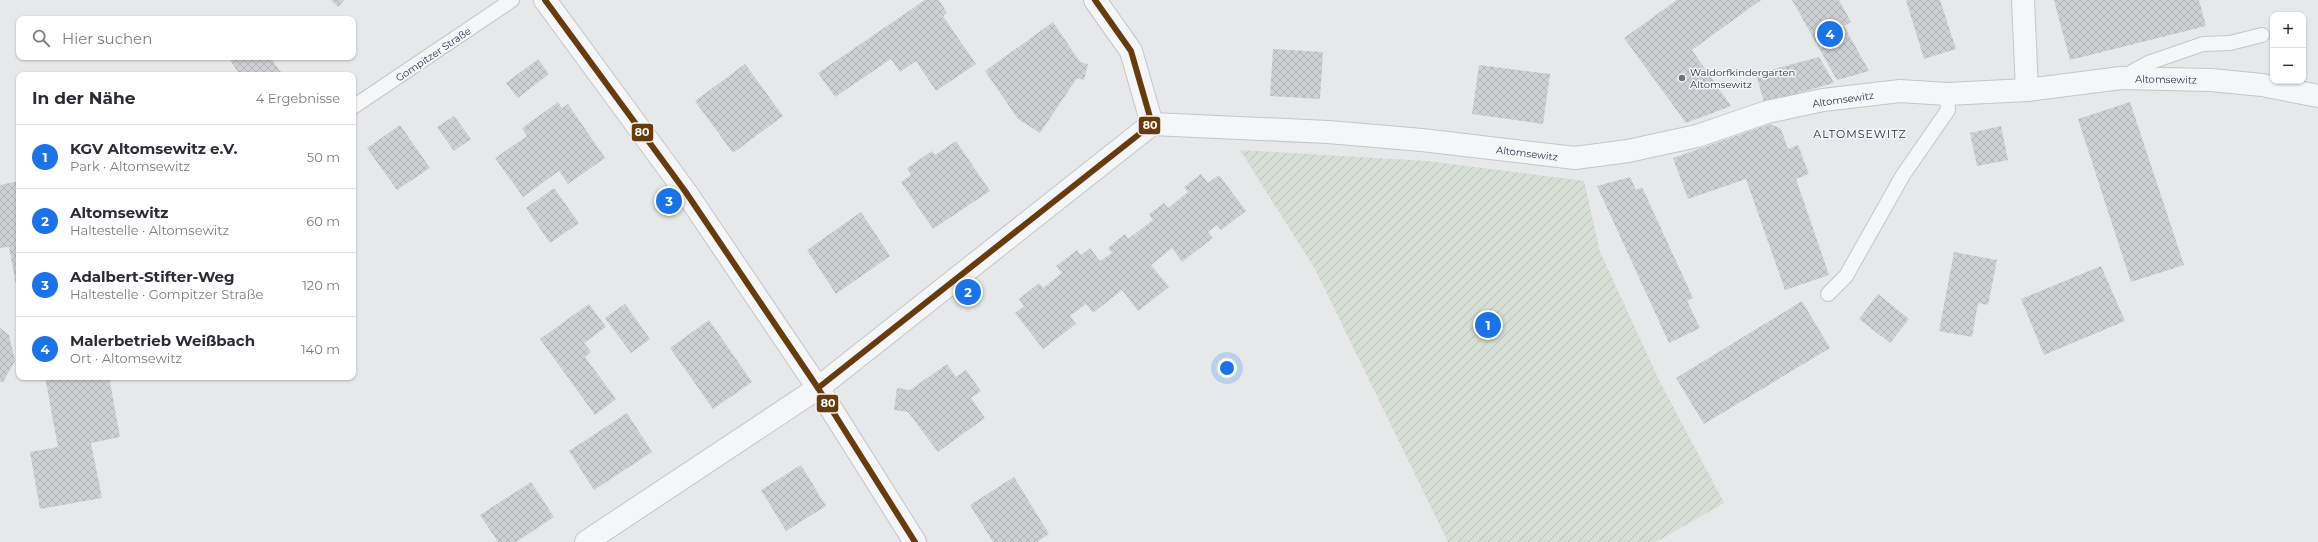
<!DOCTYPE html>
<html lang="de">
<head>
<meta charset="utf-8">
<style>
  body { margin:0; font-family:Montserrat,sans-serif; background:#f7f7f7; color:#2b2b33 }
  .controls { position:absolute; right:12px; top:12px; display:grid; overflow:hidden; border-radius:8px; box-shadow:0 1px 3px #0004 }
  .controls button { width:36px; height:36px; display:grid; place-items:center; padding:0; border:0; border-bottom:1px solid #e1e1e2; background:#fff; color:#2b2b33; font:20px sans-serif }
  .you { position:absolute; left:1227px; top:368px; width:14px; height:14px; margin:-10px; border:3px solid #fff; border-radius:50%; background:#1a73e8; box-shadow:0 0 0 6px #1a73e833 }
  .badge { display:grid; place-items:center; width:26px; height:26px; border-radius:50%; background:#1a73e8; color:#fff; font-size:13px; font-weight:700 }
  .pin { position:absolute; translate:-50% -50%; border:2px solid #fff; box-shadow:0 1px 4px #0006 }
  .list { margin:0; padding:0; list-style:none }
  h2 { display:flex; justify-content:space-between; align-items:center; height:52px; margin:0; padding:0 16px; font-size:17px }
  h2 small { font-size:13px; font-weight:400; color:#7c7c81 }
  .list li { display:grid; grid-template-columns:26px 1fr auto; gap:12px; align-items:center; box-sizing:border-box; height:64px; padding:0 16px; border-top:1px solid #e1e1e2 }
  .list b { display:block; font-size:15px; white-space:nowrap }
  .list p { margin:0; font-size:13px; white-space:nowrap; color:#7c7c81 }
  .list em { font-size:13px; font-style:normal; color:#7c7c81 }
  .icon { flex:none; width:22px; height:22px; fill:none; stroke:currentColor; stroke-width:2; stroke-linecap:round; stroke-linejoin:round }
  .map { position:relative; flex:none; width:2318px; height:542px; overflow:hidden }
  .search { position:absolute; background:#fff; box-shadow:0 1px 3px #0004; left:16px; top:16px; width:340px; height:44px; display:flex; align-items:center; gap:10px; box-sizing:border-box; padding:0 14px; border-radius:8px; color:#7c7c81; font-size:15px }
  .panel { position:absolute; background:#fff; box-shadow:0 1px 3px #0004; left:16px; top:72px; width:340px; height:308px; border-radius:8px }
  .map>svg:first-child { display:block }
  .garden { fill:url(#garden-furrows) }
  .building { fill:url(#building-cross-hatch) }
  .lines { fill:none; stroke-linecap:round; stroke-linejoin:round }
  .lane-casing { stroke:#c4c6c8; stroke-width:16 }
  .street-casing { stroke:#c4c6c8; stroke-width:24 }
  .lane { stroke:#f5f6f7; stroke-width:14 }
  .street { stroke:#f5f6f7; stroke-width:22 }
  .bus-1-casing { stroke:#f4f6f9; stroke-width:9 }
  .bus-1 { stroke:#683b0c; stroke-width:6 }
  .poi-dot { fill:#6c737f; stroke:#f4f6f9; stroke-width:1.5 }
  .labels { text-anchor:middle; stroke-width:3; stroke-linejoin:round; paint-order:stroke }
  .street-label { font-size:10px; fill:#2b3445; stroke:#f4f6f9 }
  .poi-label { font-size:10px; fill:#2b3445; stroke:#f4f6f9; text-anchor:start }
  .neighbourhood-label { font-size:11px; letter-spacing:1px; fill:#1d2536; stroke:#f4f6f9 }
  .line-badge { stroke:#f4f6f9; stroke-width:1.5 }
  .badge-label { font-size:11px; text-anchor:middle; font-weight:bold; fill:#fff }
</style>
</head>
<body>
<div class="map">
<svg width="2318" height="542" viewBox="0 0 2318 542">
  <defs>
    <pattern id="garden-furrows" width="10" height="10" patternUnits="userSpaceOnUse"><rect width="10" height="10" fill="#d6ded6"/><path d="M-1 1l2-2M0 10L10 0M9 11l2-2" fill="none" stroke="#b8bfb9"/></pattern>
    <pattern id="building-cross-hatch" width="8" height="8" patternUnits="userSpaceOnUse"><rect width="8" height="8" fill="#ced0d3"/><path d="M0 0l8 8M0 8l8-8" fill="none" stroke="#b1b3b6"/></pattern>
  </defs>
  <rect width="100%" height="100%" fill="#e6e8ea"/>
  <!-- garden -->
  <path class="garden" d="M1240 150 1427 161 1584 181 1600 252 1660 382 1724 503 1656 542H1448L1315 269Z"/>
  <!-- building -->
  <g class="building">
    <path d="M331 0H344L338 7Z"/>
    <path d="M925 0H939L947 13 943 16 976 64 936 91 916 61 900 72 891 59 835 97 818 73Z"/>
    <path d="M1677 0H1761L1692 50 1731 106 1686 123 1624 38Z"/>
    <path d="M1792 0H1839L1851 22 1844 26 1869 71 1837 80Z"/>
    <path d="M1906 0H1940L1956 49 1924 59Z"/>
    <path d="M2054 0H2199L2206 26 2070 60Z"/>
    <path d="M1053 22 1080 62 1088 64 1084 80 1077 78 1040 133 1018 119 985 71Z"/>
    <path d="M1273 49 1323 52 1320 99 1270 96Z"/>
    <path d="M228 57H270L283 75H240Z"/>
    <path d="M1819 57 1834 83 1764 102 1756 74Z"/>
    <path d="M538 59 549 74 518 98 506 83Z"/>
    <path d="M745 64 783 116 733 153 695 101Z"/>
    <path d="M1479 65 1550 74 1543 124 1472 114Z"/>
    <path d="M558 102 562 108 568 104 605 158 568 184 559 171 523 197 495 158 527 136 522 128Z"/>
    <path d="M2130 102 2184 265 2131 282 2078 119Z"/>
    <path d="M454 116 471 139 454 151 437 127Z"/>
    <path d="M1770 124 1781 129 1788 149 1798 145 1809 174 1796 179 1829 275 1785 290 1746 179 1688 199 1673 158Z"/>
    <path d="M400 125 430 168 397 190 367 148Z"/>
    <path d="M2001 126 2008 160 1977 166 1970 133Z"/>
    <path d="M956 141 990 191 933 229 901 182 911 175 907 168 932 151 935 155Z"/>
    <path d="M1201 174 1208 183 1219 175 1246 211 1221 230 1217 225 1208 232 1213 238 1182 262 1172 248 1151 265 1169 287 1138 311 1122 290 1093 313 1086 304 1070 316 1076 324 1043 349 1015 313 1024 306 1019 299 1039 283 1043 288 1062 273 1056 266 1077 250 1081 255 1090 248 1100 261 1112 253 1108 248 1125 234 1128 239 1153 220 1149 214 1164 203 1168 208 1188 192 1184 187Z"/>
    <path d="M1630 177 1636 190 1642 187 1693 298 1687 301 1700 328 1669 343 1597 186Z"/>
    <path d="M19 181V296H18L9 247 0 248V185Z"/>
    <path d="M554 188 579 223 550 243 526 208Z"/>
    <path d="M861 212 890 256 836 294 807 250Z"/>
    <path d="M1954 252 1997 260 1988 305 1978 303 1972 337 1939 331Z"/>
    <path d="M2101 266 2125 321 2044 355 2021 299Z"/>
    <path d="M1878 294 1909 319 1890 343 1859 319Z"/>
    <path d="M1802 301 1830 348 1704 424 1676 378Z"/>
    <path d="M589 304 606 327 584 343 591 352 585 357 616 399 595 415 540 339Z"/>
    <path d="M625 304 650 339 631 353 605 318Z"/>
    <path d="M709 320 752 382 713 409 670 348Z"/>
    <path d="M0 328 9 335 15 361 3 382H0Z"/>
    <path d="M947 364 956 377 966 370 981 391 971 398 985 418 938 452 908 412 894 410 897 388 910 390Z"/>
    <path d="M45 377H109L120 437 91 443 102 498 40 509 30 452 58 447Z"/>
    <path d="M627 413 652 452 594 490 569 451Z"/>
    <path d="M801 465 826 506 786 531 761 490Z"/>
    <path d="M1014 477 1049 534 1037 542H993L970 505Z"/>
    <path d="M531 482 554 517 516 542H498L480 515Z"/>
  </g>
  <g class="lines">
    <!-- lane casing -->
    <g class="lane-casing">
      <g id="lane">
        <path d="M2123 77 2148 63 2203 44 2230 43 2262 35"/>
        <path d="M353 107 512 0"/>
        <path d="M1828 294 1846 276 1903 175 1948 110 1947 94"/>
      </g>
    </g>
    <!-- street casing -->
    <g class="street-casing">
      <g id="street">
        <path d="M545 0 685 191 818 388 915 542"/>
        <path d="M1095 0 1131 51 1152 124"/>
        <path d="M2023 0 2027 90"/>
        <path d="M586 542 818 388 1152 124 1328 132 1422 140 1575 158 1628 151 1697 136 1767 112 1823 100 1900 91 1947 94 2027 90 2121 78 2211 80 2262 85 2318 96"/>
      </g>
    </g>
    <!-- lane -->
    <use href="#lane" class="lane"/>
    <!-- street -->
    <use href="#street" class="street"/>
    <!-- bus-1 casing -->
    <g class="bus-1-casing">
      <g id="bus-1">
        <path d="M545 0 685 191 818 388 915 542"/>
        <path d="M818 388 1152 124 1131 51 1095 0"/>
      </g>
    </g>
    <!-- bus-1 -->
    <use href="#bus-1" class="bus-1"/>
  </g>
  <!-- markers -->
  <circle class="poi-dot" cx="1682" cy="78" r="4"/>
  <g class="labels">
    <!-- street labels -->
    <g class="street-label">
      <text transform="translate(433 54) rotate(-34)" y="4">Gompitzer Straße</text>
      <text transform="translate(2166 79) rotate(1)" y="4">Altomsewitz</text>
      <text transform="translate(1843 99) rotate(-8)" y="4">Altomsewitz</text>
      <text transform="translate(1527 153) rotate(7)" y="4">Altomsewitz</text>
    </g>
    <!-- poi labels -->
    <g class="poi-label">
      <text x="1690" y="76">Waldorfkindergarten<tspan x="1690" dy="12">Altomsewitz</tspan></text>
    </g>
    <!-- neighbourhood labels -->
    <g class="neighbourhood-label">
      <text x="1860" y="138">ALTOMSEWITZ</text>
    </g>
  </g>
  <g class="line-badge">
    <rect x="1138" y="116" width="23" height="19" rx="4" fill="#683b0c"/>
    <rect x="631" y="123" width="23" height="19" rx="4" fill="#683b0c"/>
    <rect x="816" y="394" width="23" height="19" rx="4" fill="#683b0c"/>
  </g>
  <g class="badge-label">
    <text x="1150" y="129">80</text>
    <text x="642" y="136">80</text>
    <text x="828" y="407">80</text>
  </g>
</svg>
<div class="controls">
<button>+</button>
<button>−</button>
</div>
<div class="you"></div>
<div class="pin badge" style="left:1488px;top:325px">1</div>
<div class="pin badge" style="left:968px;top:292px">2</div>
<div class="pin badge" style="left:669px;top:201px">3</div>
<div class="pin badge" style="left:1830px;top:34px">4</div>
<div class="search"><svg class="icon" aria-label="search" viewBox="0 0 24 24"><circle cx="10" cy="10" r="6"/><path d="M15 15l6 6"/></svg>Hier suchen</div>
<section class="panel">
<h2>In der Nähe<small>4 Ergebnisse</small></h2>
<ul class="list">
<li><span class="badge">1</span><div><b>KGV Altomsewitz e.V.</b><p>Park · Altomsewitz</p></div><em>50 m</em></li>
<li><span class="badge">2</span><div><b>Altomsewitz</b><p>Haltestelle · Altomsewitz</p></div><em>60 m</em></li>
<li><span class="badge">3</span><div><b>Adalbert-Stifter-Weg</b><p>Haltestelle · Gompitzer Straße</p></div><em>120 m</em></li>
<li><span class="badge">4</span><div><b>Malerbetrieb Weißbach</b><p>Ort · Altomsewitz</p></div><em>140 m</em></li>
</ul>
</section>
</div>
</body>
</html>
